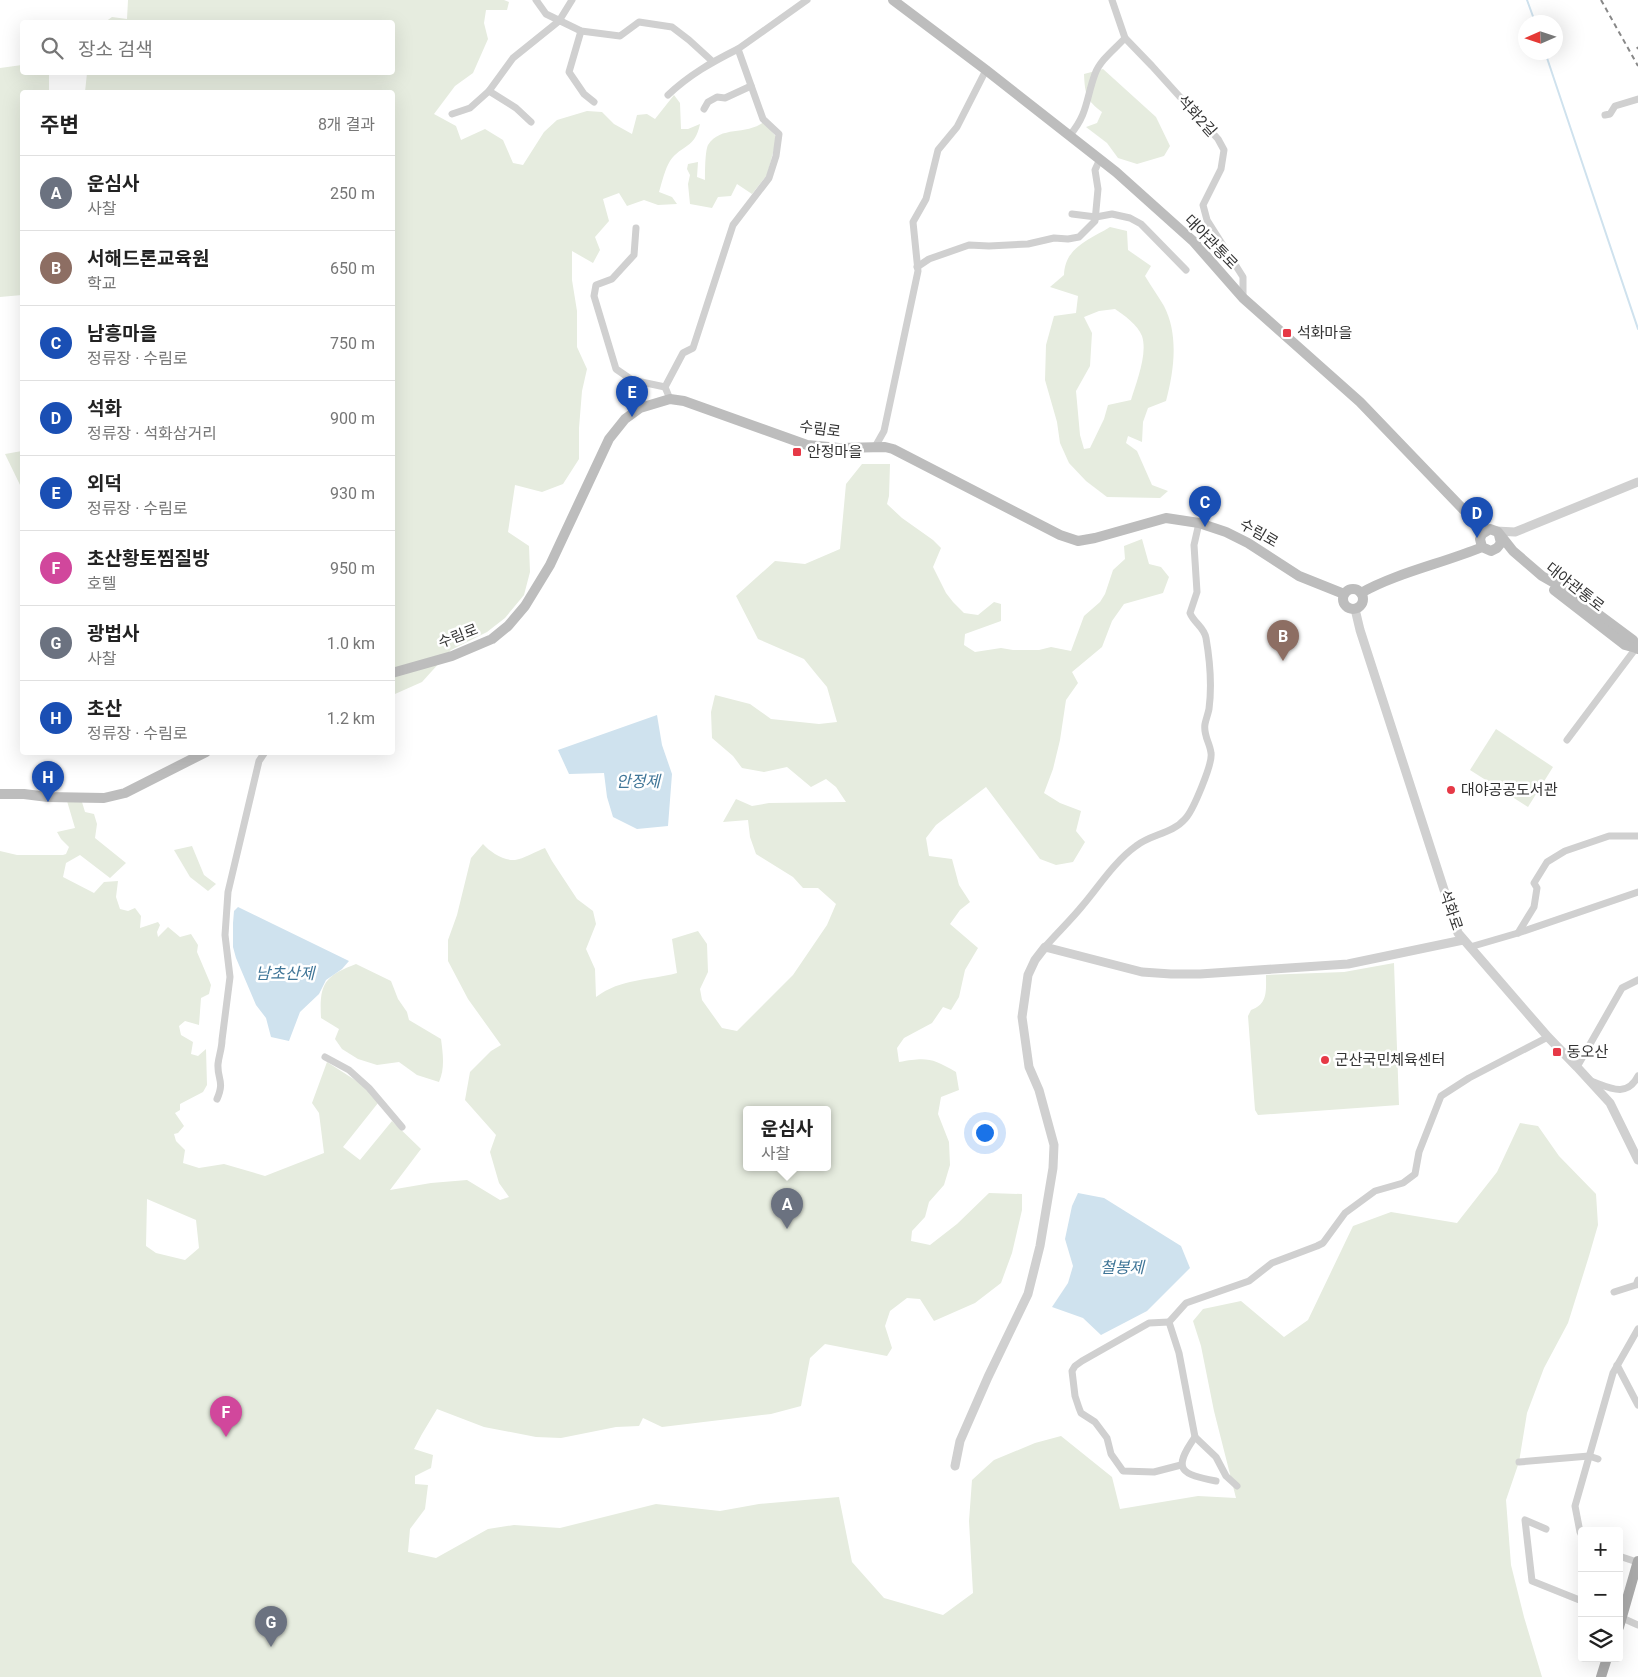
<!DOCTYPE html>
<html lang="ko">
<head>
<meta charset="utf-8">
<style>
  body { margin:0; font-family:Roboto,"Noto Sans KR",sans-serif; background:#f2f2f2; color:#222 }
  .controls { position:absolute; right:15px; bottom:15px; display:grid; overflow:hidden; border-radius:5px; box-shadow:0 5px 20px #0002 }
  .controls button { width:45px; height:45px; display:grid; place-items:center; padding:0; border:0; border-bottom:1px solid #e0e0e0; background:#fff; color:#222; font:25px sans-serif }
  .compass { position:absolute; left:1518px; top:15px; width:45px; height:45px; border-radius:50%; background:#fff; box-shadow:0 5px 20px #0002; rotate:267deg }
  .you { position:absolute; left:984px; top:1132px; width:18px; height:18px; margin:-12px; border:4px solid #fff; border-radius:50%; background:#1a73e8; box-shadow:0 0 0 8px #1a73e833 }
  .badge { display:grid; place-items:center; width:32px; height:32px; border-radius:50%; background:#b45309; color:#fff; font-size:16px; font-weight:700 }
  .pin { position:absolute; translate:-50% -41px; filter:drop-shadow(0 1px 2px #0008) }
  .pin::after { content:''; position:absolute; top:26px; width:18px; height:15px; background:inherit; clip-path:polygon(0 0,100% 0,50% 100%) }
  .popup { position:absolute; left:743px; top:1106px; width:88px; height:65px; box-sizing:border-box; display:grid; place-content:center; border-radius:5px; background:#fff; filter:drop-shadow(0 1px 4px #0005); font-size:16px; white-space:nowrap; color:#767676 }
  .popup b { font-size:19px; color:#222 }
  .popup::after { content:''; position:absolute; left:50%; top:100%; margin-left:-10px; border:10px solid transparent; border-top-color:#fff }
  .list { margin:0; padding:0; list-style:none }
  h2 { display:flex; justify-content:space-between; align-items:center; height:65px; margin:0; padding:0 20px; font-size:21px }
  h2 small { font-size:16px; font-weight:400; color:#767676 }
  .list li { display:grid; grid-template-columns:32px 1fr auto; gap:15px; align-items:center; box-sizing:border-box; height:75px; padding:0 20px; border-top:1px solid #e0e0e0 }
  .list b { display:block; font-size:19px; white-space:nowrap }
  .list p { margin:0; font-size:16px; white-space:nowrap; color:#767676 }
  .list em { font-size:16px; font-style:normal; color:#767676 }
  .icon { flex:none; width:28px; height:28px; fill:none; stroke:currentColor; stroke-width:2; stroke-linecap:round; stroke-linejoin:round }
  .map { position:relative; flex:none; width:1638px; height:1677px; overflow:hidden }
  .search { position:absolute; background:#fff; box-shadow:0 5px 20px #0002; left:20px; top:20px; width:375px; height:55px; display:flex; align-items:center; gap:12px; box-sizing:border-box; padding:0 18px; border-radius:5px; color:#767676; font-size:19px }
  .panel { position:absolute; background:#fff; box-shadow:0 5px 20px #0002; left:20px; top:90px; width:375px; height:665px; border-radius:5px }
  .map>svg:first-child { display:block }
  .green { fill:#e6ecdf; fill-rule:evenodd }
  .water { fill:#cfe2ee }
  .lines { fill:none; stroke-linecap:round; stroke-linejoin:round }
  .stream { stroke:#cfe2ee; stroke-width:2 }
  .minor { stroke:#d0d0d0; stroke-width:7 }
  .tertiary { stroke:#d0d0d0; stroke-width:9 }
  .secondary { stroke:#bdbdbd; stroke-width:10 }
  .primary { stroke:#ababab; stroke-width:10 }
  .rail { stroke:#888; stroke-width:2; stroke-dasharray:5 4; stroke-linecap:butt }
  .poi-dot { fill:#e63946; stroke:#fff; stroke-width:2 }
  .labels { text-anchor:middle; stroke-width:5; stroke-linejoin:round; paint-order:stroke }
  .street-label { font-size:15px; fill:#333; stroke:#fff }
  .poi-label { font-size:15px; fill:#333; stroke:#fff; text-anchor:start }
  .water-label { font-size:16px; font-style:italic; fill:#3f7597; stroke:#fff }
</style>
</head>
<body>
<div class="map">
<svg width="1638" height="1677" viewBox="0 0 1638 1677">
  <rect width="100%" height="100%" fill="#fff"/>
  <!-- green -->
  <g class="green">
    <path d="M128 0H504L509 2 507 10H486L484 23 488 39 473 73 455 86 434 114 456 126 461 140 485 129 503 140 513 163 523 165 544 132 557 120 587 111 602 112 614 124 632 134 637 115 647 114 655 119 674 95 680 103 681 129H688L700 124C695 149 682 144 670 161 665 169 662 182 659 192L672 197 677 204 658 205 644 200 627 206 619 193 603 199 609 221 595 237 600 250 593 263 572 251V280L577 311V347L587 369 582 391 579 428V459L563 484 542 492 515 485 508 532 529 546 530 572 524 595 505 618 487 632 451 650 422 682 395 694 393 693 392 92H85L87 73 392 72V22H105L112 17 127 19Z"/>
    <path d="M22 65V72L49 73V92H22V295L0 297V68Z"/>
    <path d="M1103 69 1156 117 1170 146 1164 156 1137 164 1118 158 1107 143 1086 127 1097 123 1102 112C1086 100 1085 94 1084 74Z"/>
    <path d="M764 122 777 138 767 175 752 194 737 184 731 196 718 197 712 208 690 204 688 184 690 175 687 169 688 164 698 162 697 177 705 180C705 172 705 151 708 145 721 125 745 136 764 122Z"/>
    <path d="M1110 227 1127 231 1128 250 1151 266 1145 276C1151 286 1158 296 1164 306 1179 335 1174 371 1166 401L1148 408 1143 422 1142 442 1128 436 1126 443 1137 451 1152 485 1168 491 1160 498 1107 497 1086 481 1069 463 1060 443 1057 422 1045 380 1046 345 1054 316 1076 313 1078 296 1050 287 1064 275C1065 247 1089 240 1110 227ZM1115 309C1124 315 1138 325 1142 336 1148 354 1136 383 1131 400L1108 405 1104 419 1090 448 1084 449 1080 435 1076 391 1090 366 1092 333 1084 317 1099 311Z"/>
    <path d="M22 451V489L5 454Z"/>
    <path d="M862 464H890L889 496 887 504 902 518 933 540 941 548 933 567 946 593 953 602 964 613 978 615 994 602 1001 604V621L965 634 964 645 975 652 1001 648 1013 650H1039L1051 647 1071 651 1084 616 1100 602 1105 594 1113 570 1125 559 1124 546 1142 539 1149 564 1161 567 1169 577 1163 593 1124 604 1112 621 1102 647 1072 672 1078 683 1066 700 1060 740 1053 769 1044 793 1060 803 1081 811 1076 831 1085 842 1073 862 1056 865 1040 859 986 787 936 825 926 838 929 856 952 859 959 885 970 902 960 910 950 924 978 948 965 970 959 997 951 1010 943 1007 932 1023 904 1038 897 1048 899 1062C927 1057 932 1058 956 1072L959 1090 941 1097 938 1114 949 1142 950 1165 944 1185 929 1202 925 1217 912 1231 911 1241 930 1245 957 1224 989 1193 1022 1194V1210L1012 1253 1001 1283 975 1303 934 1321 920 1299 907 1298 890 1311 885 1326 892 1348 887 1356 825 1344 810 1358 801 1406 771 1414 662 1427 643 1418 639 1426 616 1427 561 1438 536 1437 484 1427 437 1409 422 1434 414 1449 433 1455 431 1468 415 1476V1484L428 1485 425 1509 410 1529 408 1552 436 1558 488 1529 514 1525 560 1528 656 1504 720 1511 759 1504 839 1497 852 1562 884 1598 943 1615 973 1593 969 1521 972 1480 994 1460 1035 1443 1061 1436 1112 1477 1120 1509 1198 1496 1236 1498 1214 1411 1201 1346 1193 1321 1203 1309 1241 1301 1284 1337 1308 1320 1353 1226 1391 1212 1457 1223 1497 1172 1520 1123 1538 1126 1559 1156 1596 1194 1598 1225 1589 1256 1568 1323 1544 1368 1527 1413 1519 1462 1506 1500 1511 1565 1524 1617 1542 1677H0V851L17 855H63L66 854 69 847 61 839 57 832 75 828 67 801 82 802 85 812 94 814 97 824 95 838 126 863 110 878 80 855 66 863 63 877 94 893 104 882 118 881 116 897 120 909 128 911 135 908 141 916 140 928 158 922 160 925 157 932 158 937 168 927 180 937 191 934 198 945 197 952 211 985 209 994 201 998 199 1025 185 1021 179 1026 181 1035 193 1042 191 1054 198 1056 206 1049 207 1085 203 1092 180 1104V1110L175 1113 184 1126 178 1133 174 1134 176 1141 185 1150 183 1163 199 1168 224 1164 265 1176 324 1153 319 1113 312 1103 327 1062 366 1087 378 1103 343 1147 360 1160 392 1121 421 1149 390 1190 431 1183 467 1180 500 1200 509 1197 499 1183 490 1152 496 1135 465 1100 470 1072 491 1051 501 1045 468 999 448 961V940L457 915 471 858 483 844C490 852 504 861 515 860 523 859 537 851 545 848L552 861 577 899 593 911 596 924 586 949 595 969 596 997C622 978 647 981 677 973L672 939 698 931 707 944 708 972 700 989 702 1000 722 1028 737 1031 793 975 827 925 836 904 818 888H803L793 877 756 854 750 837 748 820 723 822 736 799 752 806 769 803 846 802 836 787 826 779 811 787 787 767 764 772 742 768 733 756 712 738 711 712 715 695 750 704 771 719 819 724 837 722 827 687 817 675 804 659 758 639 736 596 775 561 805 564 840 549 846 484ZM747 1110H827V1168H747ZM147 1199 196 1220 199 1248 185 1260 156 1253 146 1246Z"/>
    <path d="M1496 729 1553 767 1528 807 1470 770Z"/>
    <path d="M192 846 204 875 216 884 208 891 190 877 174 850Z"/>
    <path d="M1394 963 1399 1105 1258 1115 1255 1110 1248 1016 1251 1010C1268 1004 1266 991 1266 975L1344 972Z"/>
    <path d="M356 964 391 981 398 999 407 1012 409 1020 441 1039C443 1055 445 1068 439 1082L417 1075 399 1062 377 1065 358 1059 342 1049 335 1039 339 1029 321 1018C319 983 325 976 356 964Z"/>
  </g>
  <!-- water -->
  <g class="water">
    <path d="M657 715 662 745 672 774 668 826 637 829 613 817 607 797 604 773 569 774 558 750Z"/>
    <path d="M238 907 349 961 342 969 326 980 319 994 300 1012 289 1041 271 1037 266 1018 256 1005 236 958 233 947V923L234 911Z"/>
    <path d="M1078 1193 1104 1198 1181 1246 1190 1268 1147 1311 1101 1335 1083 1318 1052 1307 1068 1283 1073 1266 1065 1239 1072 1206Z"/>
  </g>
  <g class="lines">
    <!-- stream -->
    <g class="stream">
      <path d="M1527 0 1535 22"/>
      <path d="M1545 52 1638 329"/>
    </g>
    <!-- minor -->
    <g class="minor">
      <path d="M536 0 546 14 581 31 620 36 639 22 672 27 689 40 712 61"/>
      <path d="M1112 0 1125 38 1152 66 1218 139 1224 150 1221 169 1203 205 1207 220 1243 277V298"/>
      <path d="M581 31 569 72 584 94 594 102"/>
      <path d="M489 91 516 108 531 122"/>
      <path d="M668 95C689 75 712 62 738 49"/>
      <path d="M704 109 708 102 717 97 725 98 751 86"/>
      <path d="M452 114 470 108 489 91 513 58 559 21 572 0"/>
      <path d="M1605 115 1610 114 1615 106 1638 99"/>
      <path d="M1070 135C1088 114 1086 98 1095 74 1100 60 1115 49 1125 38"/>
      <path d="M1072 214 1096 217 1112 214 1130 218 1141 224 1186 270"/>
      <path d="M636 228 634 255 612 279 596 285 594 296 616 369 632 380 665 387"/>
      <path d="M917 267 929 259 969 245 989 246 1028 244 1054 238 1068 239 1079 237 1095 221 1098 189 1095 170 1100 159"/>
      <path d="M670 399 665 387 683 353 693 348 733 225 769 178 776 156 779 134 763 119 738 49 807 0"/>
      <path d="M875 447 884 431 918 271 913 222 926 199 938 150 957 127 986 70"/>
      <path d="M1567 740 1636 648"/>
      <path d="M1518 933 1534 907 1537 888 1534 883 1547 862 1565 851 1609 836H1638"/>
      <path d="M1045 947C1057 933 1071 920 1083 905 1099 886 1115 861 1136 846 1151 834 1172 834 1185 819 1193 811 1213 763 1211 753 1210 743 1203 735 1205 724 1206 719 1208 714 1209 709 1212 686 1210 661 1206 638 1204 627 1194 623 1190 613L1197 592 1194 545 1199 523"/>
      <path d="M1470 947 1518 933 1638 892"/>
      <path d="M325 1057 349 1070 369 1088 402 1127"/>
      <path d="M1577 1067 1622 988 1638 980"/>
      <path d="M1591 1081C1610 1088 1627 1098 1638 1076"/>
      <path d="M217 1099C225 1081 217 1079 218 1064 219 1055 222 1048 222 1040L230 977 225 935 228 892 259 761 265 752"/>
      <path d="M1614 1292 1636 1285 1638 1280"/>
      <path d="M1169 1322 1149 1323 1082 1361 1075 1366 1072 1371 1075 1396 1079 1408 1081 1413 1095 1422 1107 1438 1111 1454 1123 1471 1154 1472 1181 1465"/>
      <path d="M1617 1365 1638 1405"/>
      <path d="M1195 1437 1216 1457 1226 1476 1237 1486"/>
      <path d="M1519 1462 1589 1456 1598 1459"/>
      <path d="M1216 1481C1182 1474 1171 1471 1195 1437L1179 1353 1169 1322 1186 1303 1249 1281 1272 1263 1317 1246 1323 1243 1345 1213 1375 1191 1403 1183 1415 1174 1419 1152 1441 1096 1469 1078 1548 1037"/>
      <path d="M1546 1529 1525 1520 1532 1581 1582 1601"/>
      <path d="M1582 1536 1580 1532 1575 1506 1613 1373 1638 1329"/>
      <path d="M1619 1556 1637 1562"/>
      <path d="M1620 1617 1638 1625"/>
    </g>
    <!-- tertiary -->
    <g class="tertiary">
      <path d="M1496 531 1515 532 1638 482"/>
      <path d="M1355 609 1360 630 1458 933 1548 1037 1577 1067 1610 1103 1638 1160"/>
      <path d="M955 1466 960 1441 988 1377 1028 1294 1040 1246 1053 1168 1054 1145 1039 1090 1029 1067 1022 1017 1028 975 1035 960 1045 947 1142 972 1171 974H1200L1348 964 1463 940"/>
    </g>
    <!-- secondary -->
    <g class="secondary">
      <path d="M893 0 986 70 1116 172 1193 241 1243 298 1360 402 1484 531"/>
      <path d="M1499 535 1501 543 1497 548 1491 551 1482 547 1480 539 1482 534 1490 529 1498 532 1513 551 1542 576 1563 588 1633 640 1638 649"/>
      <circle cx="1353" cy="599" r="10"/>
      <path d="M1554 590 1625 645 1636 648"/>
      <path d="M1361 593C1396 573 1444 563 1482 547"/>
      <path d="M392 673 452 656 492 639 508 626 525 606 550 565 609 439 625 419 640 408 670 399 684 401 807 445 839 448 885 447 893 449 1060 535 1078 541 1095 538 1166 518 1199 523 1226 532 1248 543 1299 576 1344 594"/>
      <path d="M0 794H24L48 797 104 798 125 793 206 752"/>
    </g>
    <!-- primary -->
    <g class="primary">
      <path d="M1619 1627 1638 1561"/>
      <path d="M1601 1677 1607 1658"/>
    </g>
    <!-- rail -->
    <g class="rail">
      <path d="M1601 0 1638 66"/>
      <path d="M1637 47 1638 49"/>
    </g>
  </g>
  <!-- markers -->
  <g class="poi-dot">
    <rect x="1282" y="328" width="10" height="10" rx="2.5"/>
    <rect x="792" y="447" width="10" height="10" rx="2.5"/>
    <circle cx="1451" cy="790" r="5"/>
    <rect x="1552" y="1047" width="10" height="10" rx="2.5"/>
    <circle cx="1325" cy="1060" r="5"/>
  </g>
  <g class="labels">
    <!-- street labels -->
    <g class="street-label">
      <text transform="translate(1197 116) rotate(48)" y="5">석화2길</text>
      <text transform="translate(1211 242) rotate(46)" y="5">대야관통로</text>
      <text transform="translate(820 429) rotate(8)" y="5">수림로</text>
      <text transform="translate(1259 533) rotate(30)" y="5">수림로</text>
      <text transform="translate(1575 587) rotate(38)" y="5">대야관통로</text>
      <text transform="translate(458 636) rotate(-21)" y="5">수림로</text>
      <text transform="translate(1451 910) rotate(71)" y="5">석화로</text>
    </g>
    <!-- poi labels -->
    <g class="poi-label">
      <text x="1297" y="338">석화마을</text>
      <text x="807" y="457">안정마을</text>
      <text x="1461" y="795">대야공공도서관</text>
      <text x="1567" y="1057">동오산</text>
      <text x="1335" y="1065">군산국민체육센터</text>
    </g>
    <!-- water labels -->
    <g class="water-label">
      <text x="638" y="787">안정제</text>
      <text x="285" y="979">남초산제</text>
      <text x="1122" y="1273">철봉제</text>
    </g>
  </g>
</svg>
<div class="controls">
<button>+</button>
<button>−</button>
<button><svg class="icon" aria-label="layers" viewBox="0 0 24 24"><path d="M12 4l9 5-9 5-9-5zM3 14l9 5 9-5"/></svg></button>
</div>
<svg class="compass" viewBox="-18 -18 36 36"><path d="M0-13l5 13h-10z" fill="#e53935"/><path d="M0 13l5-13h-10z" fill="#767676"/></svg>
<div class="you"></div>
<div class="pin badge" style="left:787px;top:1229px;background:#6b7280">A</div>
<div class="popup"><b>운심사</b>사찰</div>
<div class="pin badge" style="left:1283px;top:661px;background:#8d6e63">B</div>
<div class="pin badge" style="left:1205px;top:527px;background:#1a4fb4">C</div>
<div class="pin badge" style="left:1477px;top:538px;background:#1a4fb4">D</div>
<div class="pin badge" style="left:632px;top:417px;background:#1a4fb4">E</div>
<div class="pin badge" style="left:226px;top:1437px;background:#d1479c">F</div>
<div class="pin badge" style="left:271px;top:1647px;background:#6b7280">G</div>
<div class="pin badge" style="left:48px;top:802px;background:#1a4fb4">H</div>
<div class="search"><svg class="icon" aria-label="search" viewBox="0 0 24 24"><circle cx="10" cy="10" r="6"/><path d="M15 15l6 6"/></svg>장소 검색</div>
<section class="panel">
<h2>주변<small>8개 결과</small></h2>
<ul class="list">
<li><span class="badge" style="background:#6b7280">A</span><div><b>운심사</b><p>사찰</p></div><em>250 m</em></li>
<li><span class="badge" style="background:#8d6e63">B</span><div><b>서해드론교육원</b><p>학교</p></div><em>650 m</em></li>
<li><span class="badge" style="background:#1a4fb4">C</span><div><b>남흥마을</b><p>정류장 · 수림로</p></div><em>750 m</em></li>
<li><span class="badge" style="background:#1a4fb4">D</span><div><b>석화</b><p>정류장 · 석화삼거리</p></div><em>900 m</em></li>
<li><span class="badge" style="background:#1a4fb4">E</span><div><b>외덕</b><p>정류장 · 수림로</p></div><em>930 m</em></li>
<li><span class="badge" style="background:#d1479c">F</span><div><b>초산황토찜질방</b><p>호텔</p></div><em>950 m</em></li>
<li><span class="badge" style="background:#6b7280">G</span><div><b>광법사</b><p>사찰</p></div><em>1.0 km</em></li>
<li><span class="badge" style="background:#1a4fb4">H</span><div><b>초산</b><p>정류장 · 수림로</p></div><em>1.2 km</em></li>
</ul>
</section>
</div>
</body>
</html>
